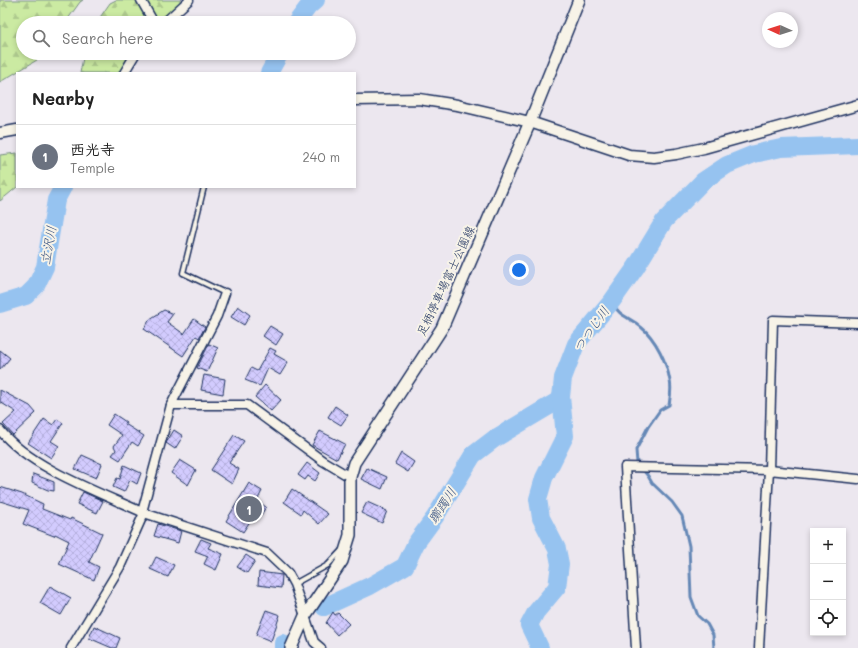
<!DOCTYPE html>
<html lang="en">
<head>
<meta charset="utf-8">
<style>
  body { margin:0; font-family:Mali,"Klee One",sans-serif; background:#f2f2f2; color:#222 }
  .controls { position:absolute; right:12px; bottom:12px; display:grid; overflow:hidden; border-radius:0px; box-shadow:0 2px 6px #0003 }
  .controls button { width:36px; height:36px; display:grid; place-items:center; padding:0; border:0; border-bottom:1px solid #e0e0e0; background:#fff; color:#222; font:20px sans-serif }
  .compass { position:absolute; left:762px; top:12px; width:36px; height:36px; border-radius:50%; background:#fff; box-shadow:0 2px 6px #0003; rotate:273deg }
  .you { position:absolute; left:519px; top:270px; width:14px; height:14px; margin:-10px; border:3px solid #fff; border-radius:50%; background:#1a73e8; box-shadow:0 0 0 6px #1a73e833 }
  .badge { display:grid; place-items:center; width:26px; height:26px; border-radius:50%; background:#2563eb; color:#fff; font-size:13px; font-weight:700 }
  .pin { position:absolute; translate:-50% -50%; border:2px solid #fff; box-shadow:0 1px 4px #0006 }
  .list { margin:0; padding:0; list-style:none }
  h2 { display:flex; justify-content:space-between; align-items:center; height:52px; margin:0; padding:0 16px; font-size:17px }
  h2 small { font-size:13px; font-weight:400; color:#767676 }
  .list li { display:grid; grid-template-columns:26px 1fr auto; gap:12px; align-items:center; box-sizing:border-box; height:64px; padding:0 16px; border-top:1px solid #e0e0e0 }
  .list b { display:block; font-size:15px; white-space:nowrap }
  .list p { margin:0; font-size:13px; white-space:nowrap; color:#767676 }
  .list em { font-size:13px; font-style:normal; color:#767676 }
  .icon { flex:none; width:22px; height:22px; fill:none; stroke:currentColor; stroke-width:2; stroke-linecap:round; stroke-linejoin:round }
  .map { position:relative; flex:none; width:858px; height:648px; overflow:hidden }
  .search { position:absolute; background:#fff; box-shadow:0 2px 6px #0003; left:16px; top:16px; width:340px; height:44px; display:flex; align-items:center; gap:10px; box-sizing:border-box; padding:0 14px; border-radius:22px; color:#767676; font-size:15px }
  .panel { position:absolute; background:#fff; box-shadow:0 2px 6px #0003; left:16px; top:72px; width:340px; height:116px; border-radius:0px }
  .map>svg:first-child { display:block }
  .forest { fill:url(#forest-firs); stroke:#738c80 }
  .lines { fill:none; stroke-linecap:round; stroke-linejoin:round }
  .stream { stroke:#6588b6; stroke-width:3 }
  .river { stroke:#96c3f0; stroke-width:18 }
  .building { fill:url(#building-cross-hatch); stroke:#1b2f5e }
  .service-casing { stroke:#1b2f5e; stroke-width:7 }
  .minor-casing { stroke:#1b2f5e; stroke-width:11 }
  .tertiary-casing { stroke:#1b2f5e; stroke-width:13 }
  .secondary-casing { stroke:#1b2f5e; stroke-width:14 }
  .service { stroke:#f7f3e8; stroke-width:4 }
  .minor { stroke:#f7f3e8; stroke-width:8 }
  .tertiary { stroke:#f7f3e8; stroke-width:10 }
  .secondary { stroke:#f7f3e8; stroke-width:11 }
  .labels { text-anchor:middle; stroke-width:4; stroke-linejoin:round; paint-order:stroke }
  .street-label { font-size:12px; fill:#1b2f5e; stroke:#f7f3e8 }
  .water-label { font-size:13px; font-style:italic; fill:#3a5482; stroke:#f7f3e8 }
</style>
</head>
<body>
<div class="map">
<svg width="858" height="648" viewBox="0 0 858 648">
  <defs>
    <pattern id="forest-firs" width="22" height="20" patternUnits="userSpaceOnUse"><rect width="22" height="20" fill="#cbeaa2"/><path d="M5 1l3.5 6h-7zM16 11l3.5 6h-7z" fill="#aec98e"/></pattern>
    <pattern id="building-cross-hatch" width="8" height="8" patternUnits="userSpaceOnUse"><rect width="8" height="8" fill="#d2cbfe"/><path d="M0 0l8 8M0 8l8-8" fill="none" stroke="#b4afdc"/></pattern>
  </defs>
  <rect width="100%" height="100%" fill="#ece7ef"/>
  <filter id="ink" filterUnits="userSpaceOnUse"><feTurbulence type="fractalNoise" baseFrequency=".025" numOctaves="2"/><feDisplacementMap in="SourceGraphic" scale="8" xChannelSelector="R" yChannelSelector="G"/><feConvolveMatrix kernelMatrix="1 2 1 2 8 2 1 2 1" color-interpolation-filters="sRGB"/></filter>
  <g filter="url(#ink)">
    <!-- forest -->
    <g class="forest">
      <path d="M0 0H83L80 2 65 23H23V53H45L42 57 0 82Z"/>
      <path d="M116 0H189L154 23H96L110 3Z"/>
      <path d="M84 53H134L121 73H80Z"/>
      <path d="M17 153V187L0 201V155Z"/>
    </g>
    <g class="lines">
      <!-- stream -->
      <path class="stream" d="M612 301C619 318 629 316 641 327 656 339 667 363 670 381 672 389 670 398 669 405L660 410 648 427 636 450 637 463 648 476 652 483 672 502 682 516 689 546 691 597 698 616 707 624 713 635 714 648"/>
      <!-- river -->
      <g class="river">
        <path d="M296 23 308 7 316 0"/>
        <path d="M269 73 280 53"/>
        <path d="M0 304 26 296 36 286 45 267 56 200 63 187"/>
        <path d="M324 607 370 586 405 566 416 543 435 517 473 455 494 439 561 399"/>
        <path d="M283 648V643"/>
        <path d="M540 648 529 625 536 612 557 587 560 564 557 549 541 518 538 499 544 478 565 436 561 397 563 378 576 344 612 301 636 267 664 221 703 181 727 165 754 154 781 148 858 145"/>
      </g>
    </g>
    <!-- building -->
    <g class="building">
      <path d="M238 306 250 315 244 325 231 317Z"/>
      <path d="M164 310 173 314 167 322 184 334 194 319 205 327 199 338 196 336 183 356 144 329 150 319Z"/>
      <path d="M270 326 283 334 276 345 263 336Z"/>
      <path d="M209 344 218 348 207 372 197 368Z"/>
      <path d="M270 348 276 351 274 354 288 362 280 375 268 368 260 386 245 380 251 368 257 371Z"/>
      <path d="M0 350 10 358 0 370Z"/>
      <path d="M204 375 225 379 223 394 201 390Z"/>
      <path d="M265 385 281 400 271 411 255 397Z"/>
      <path d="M0 390 30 406 36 413 13 435 3 424 16 412 0 402Z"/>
      <path d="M335 406 348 415 341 425 328 417Z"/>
      <path d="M114 414 126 422 125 424 144 436 138 446 132 442 120 460 112 455 116 450 114 446 122 435 107 425Z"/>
      <path d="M44 419 53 425 57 419 63 423 51 441 59 446 51 458 28 443Z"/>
      <path d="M174 430 183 436 175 449 166 443Z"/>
      <path d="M320 431 345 444 337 459 312 445Z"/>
      <path d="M234 435 244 441 229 463 239 469 232 484 211 470Z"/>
      <path d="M401 453 414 462 408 472 395 464Z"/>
      <path d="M82 455 102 464 96 478 75 469Z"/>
      <path d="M180 460 196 470 188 485 171 473Z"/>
      <path d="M307 463 320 473 315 481 308 476 305 480 298 475Z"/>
      <path d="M124 465 141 473 137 484 130 480 124 492 113 487 117 478 120 479Z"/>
      <path d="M367 468 387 477 382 489 361 479Z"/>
      <path d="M33 474 54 482V491L48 490 32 483Z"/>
      <path d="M249 483 262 491 257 501 266 507 261 515 256 512 243 532 226 521Z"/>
      <path d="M0 487 22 494 43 504 42 509 70 520 71 518 102 533 89 562 99 567 94 580 59 564 69 541 55 534 54 536 23 524 29 510 0 501Z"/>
      <path d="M292 489 328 514 319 524 303 510 301 514 284 502Z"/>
      <path d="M83 492 103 501 97 513 77 504Z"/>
      <path d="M367 502 387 511 382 523 361 513Z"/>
      <path d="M158 524 181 531 178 543 154 536Z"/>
      <path d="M201 539 211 543 208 548 223 554 216 570 204 564 208 556 195 551Z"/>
      <path d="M246 555 255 561 247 573 237 567Z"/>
      <path d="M156 557 174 565 168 577 150 569Z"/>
      <path d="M259 572 282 575 281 588 258 585Z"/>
      <path d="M50 586 71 598 61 615 40 603Z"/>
      <path d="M266 610 280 615 271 641 256 635Z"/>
      <path d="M333 612 335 615 338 613 349 624 337 635 326 623Z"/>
      <path d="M94 626 120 638 116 648H112L89 638Z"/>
    </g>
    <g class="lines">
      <!-- service casing -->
      <g class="service-casing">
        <g id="service">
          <path d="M204 187 183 273 225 293"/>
          <path d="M294 584 328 565 341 551"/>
        </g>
      </g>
      <!-- minor casing -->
      <g class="minor-casing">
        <g id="minor">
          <path d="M141 0 154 23"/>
          <path d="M164 23 189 0"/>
          <path d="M124 73 136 53"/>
          <path d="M171 405 217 316 225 293"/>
          <path d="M0 430C29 467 98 492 142 512"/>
          <path d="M144 513 267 553 288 573 294 584 314 642 321 648"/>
          <path d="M71 648 120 567 144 513 142 512 171 405H247L323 461 350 477"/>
          <path d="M636 648 625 467 769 470 858 479"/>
          <path d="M759 648 769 470 773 320 858 323"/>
        </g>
      </g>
      <!-- tertiary casing -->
      <g class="tertiary-casing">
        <g id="tertiary">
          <path d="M355 100 419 99 457 105 530 122 629 155 654 157 676 154 704 148 858 105"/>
          <path d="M0 133 17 130"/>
        </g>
      </g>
      <!-- secondary casing -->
      <g class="secondary-casing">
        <path id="secondary" d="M291 648 305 616 342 561 350 535V477L354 463 442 328 530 122 579 0"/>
      </g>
      <!-- service -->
      <use href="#service" class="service"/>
      <!-- minor -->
      <use href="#minor" class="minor"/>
      <!-- tertiary -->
      <use href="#tertiary" class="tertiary"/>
      <!-- secondary -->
      <use href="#secondary" class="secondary"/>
    </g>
  </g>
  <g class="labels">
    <!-- street labels -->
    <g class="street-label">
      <text transform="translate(446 281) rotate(-65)" y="4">足柄停車場富士公園線</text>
    </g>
    <!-- water labels -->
    <g class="water-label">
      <text transform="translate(48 245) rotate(-80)" y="5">立沢川</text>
      <text transform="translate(591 329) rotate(-55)" y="5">つつじ川</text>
      <text transform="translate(442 505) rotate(-57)" y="5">躑躅川</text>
    </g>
  </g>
</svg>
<div class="controls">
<button>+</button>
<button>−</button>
<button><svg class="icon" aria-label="locate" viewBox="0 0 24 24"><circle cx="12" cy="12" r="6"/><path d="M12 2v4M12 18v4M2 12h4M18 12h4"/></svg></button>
</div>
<svg class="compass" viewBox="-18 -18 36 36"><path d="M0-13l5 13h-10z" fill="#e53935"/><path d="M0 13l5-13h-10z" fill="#767676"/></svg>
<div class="you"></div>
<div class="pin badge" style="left:249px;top:509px;background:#6b7280">1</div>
<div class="search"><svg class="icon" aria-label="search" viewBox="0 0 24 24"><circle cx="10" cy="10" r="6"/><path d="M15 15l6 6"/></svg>Search here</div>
<section class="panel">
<h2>Nearby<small></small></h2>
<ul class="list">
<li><span class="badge" style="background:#6b7280">1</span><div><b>西光寺</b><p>Temple</p></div><em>240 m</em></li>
</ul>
</section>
</div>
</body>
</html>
